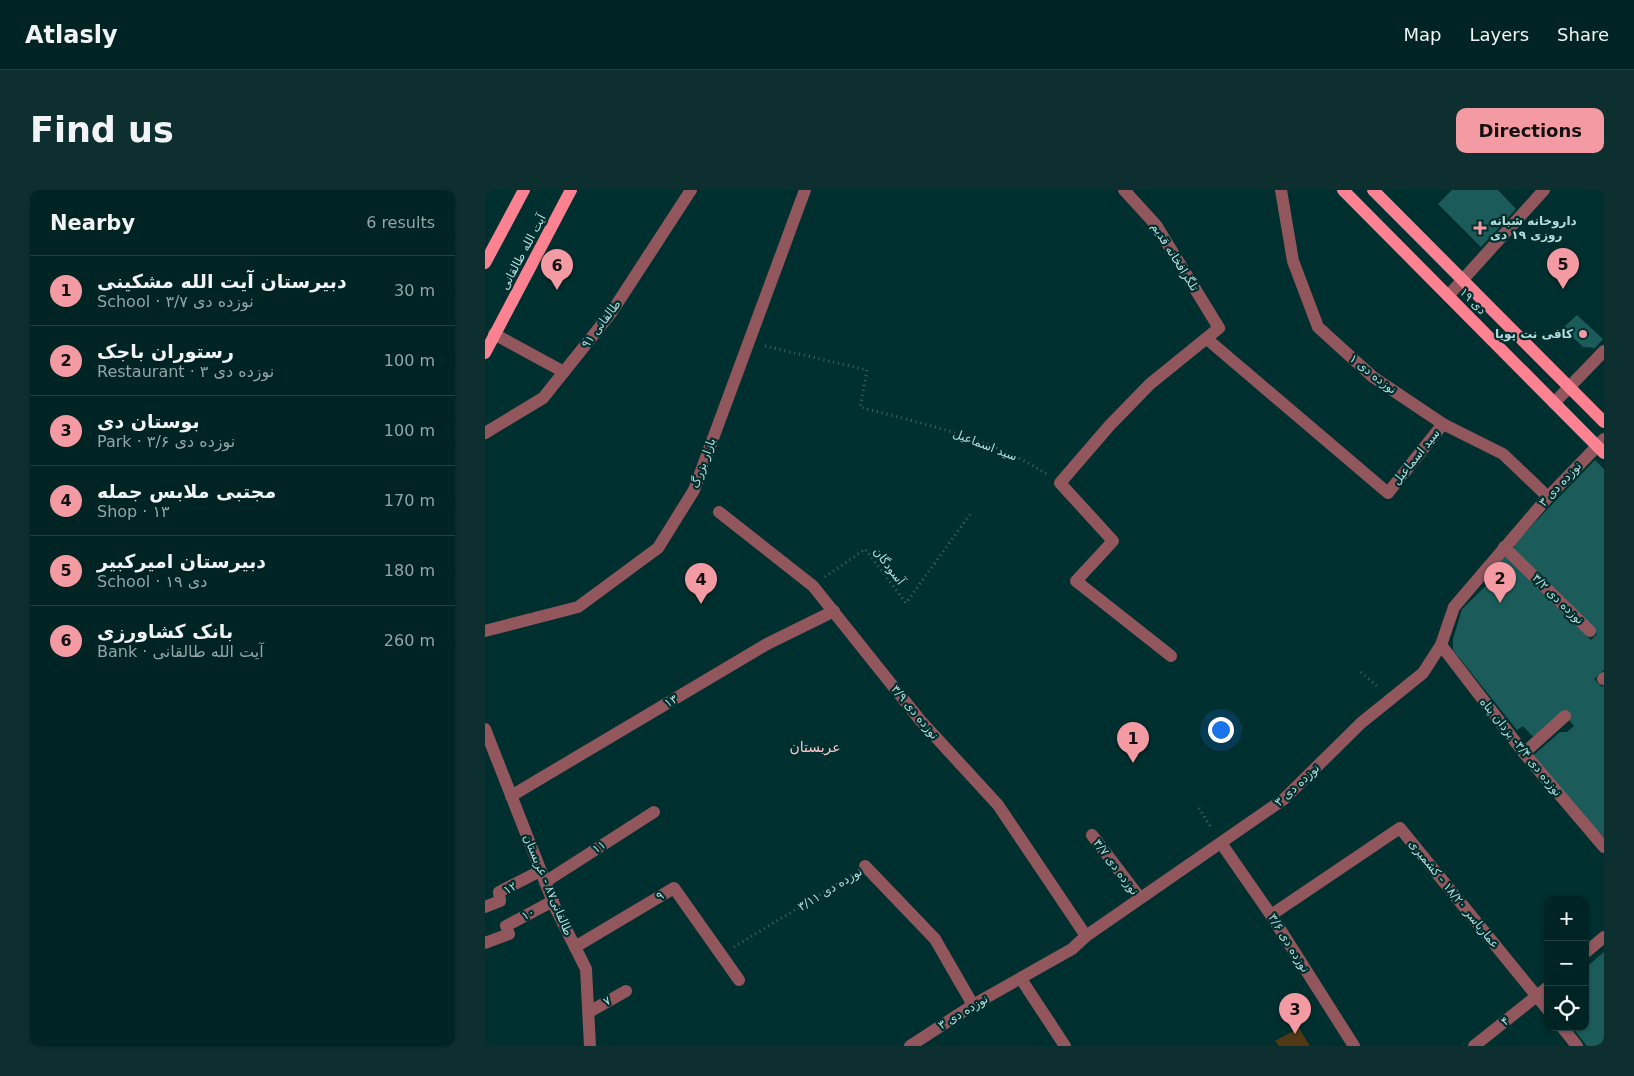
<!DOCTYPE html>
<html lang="en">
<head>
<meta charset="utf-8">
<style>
  body { margin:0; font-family:"DejaVu Sans","Noto Sans Arabic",sans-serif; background:#0e2f30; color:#f1f3f6 }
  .controls { position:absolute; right:15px; bottom:15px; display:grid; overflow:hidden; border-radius:10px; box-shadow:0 1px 4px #0004 }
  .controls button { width:45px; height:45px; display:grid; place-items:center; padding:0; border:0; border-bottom:1px solid #224041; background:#002323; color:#f1f3f6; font:25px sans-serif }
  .you { position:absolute; left:735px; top:539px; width:18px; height:18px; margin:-12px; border:4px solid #fff; border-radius:50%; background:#1a73e8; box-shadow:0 0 0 8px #1a73e833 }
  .badge { display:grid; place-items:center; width:32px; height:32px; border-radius:50%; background:#f49aa3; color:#111; font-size:16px; font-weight:700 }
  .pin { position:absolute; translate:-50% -41px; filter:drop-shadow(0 1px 2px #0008) }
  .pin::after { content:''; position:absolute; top:26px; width:18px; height:15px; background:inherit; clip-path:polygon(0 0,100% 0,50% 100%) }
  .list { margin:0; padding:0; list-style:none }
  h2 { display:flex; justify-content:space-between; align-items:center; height:65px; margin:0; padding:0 20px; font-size:21px }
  h2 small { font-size:16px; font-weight:400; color:#95a4a6 }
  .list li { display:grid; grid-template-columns:32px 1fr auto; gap:15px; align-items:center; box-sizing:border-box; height:70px; padding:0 20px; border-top:1px solid #224041 }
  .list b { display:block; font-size:19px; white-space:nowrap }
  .list p { margin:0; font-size:16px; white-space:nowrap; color:#95a4a6 }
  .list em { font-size:16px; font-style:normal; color:#95a4a6 }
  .icon { flex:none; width:28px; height:28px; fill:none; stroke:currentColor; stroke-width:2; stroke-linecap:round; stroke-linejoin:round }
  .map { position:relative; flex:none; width:1119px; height:856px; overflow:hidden; border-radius:10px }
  header { display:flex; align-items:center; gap:30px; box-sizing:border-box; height:70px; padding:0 25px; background:#002323; border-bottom:1px solid #224041 }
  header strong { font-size:24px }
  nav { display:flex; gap:28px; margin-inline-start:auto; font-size:18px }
  .intro { display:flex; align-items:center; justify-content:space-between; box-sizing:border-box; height:120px; padding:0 30px }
  h1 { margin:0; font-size:35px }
  .button { padding:12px 22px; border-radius:10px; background:#f49aa3; color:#111; font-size:18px; font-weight:700 }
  main { display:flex; gap:30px; padding:0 30px }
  aside { flex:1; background:#002323; border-radius:10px; box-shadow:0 1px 4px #0004 }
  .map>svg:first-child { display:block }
  .green { fill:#513915 }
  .building { fill:#1b5c5b }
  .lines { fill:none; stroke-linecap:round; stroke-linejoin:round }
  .path { stroke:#3b6767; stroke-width:3; stroke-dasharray:1 4; stroke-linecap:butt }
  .minor { stroke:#92575d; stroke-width:12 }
  .major { stroke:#fc8291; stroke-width:12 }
  .poi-dot { fill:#f49aa3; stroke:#002f2f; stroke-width:2 }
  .labels { text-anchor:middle; stroke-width:4.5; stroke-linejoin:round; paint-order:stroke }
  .poi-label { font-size:12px; font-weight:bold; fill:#b5dbda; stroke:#002f2f; text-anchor:start }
  .street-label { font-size:12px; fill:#b5dbda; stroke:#002f2f }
  .neighbourhood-label { font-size:14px; fill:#fcc7cb; stroke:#002f2f }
</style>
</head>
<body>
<header>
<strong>Atlasly</strong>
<nav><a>Map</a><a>Layers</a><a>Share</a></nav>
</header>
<div class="intro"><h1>Find us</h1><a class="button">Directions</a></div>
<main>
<aside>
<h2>Nearby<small>6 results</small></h2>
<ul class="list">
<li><span class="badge">1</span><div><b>دبیرستان آیت الله مشکینی</b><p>School · نوزده دی ۳/۷</p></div><em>30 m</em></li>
<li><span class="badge">2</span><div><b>رستوران باجک</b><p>Restaurant · نوزده دی ۳</p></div><em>100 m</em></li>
<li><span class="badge">3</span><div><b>بوستان دی</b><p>Park · نوزده دی ۳/۶</p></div><em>100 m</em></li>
<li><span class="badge">4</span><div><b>مجتبى ملابس جمله</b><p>Shop · ۱۳</p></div><em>170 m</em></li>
<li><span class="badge">5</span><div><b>دبیرستان امیرکبیر</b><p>School · ۱۹ دی</p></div><em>180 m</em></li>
<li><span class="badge">6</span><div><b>بانک کشاورزی</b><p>Bank · آیت الله طالقانی</p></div><em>260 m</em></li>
</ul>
</aside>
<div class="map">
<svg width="1119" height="856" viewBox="0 0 1119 856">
  <rect width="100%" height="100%" fill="#002f2f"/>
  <!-- green -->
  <path class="green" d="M814 838 825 856H794L790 851Z"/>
  <!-- building -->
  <g class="building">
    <path d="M967 0H1013L1031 19 996 57 953 14Z"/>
    <path d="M1092 125 1118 149 1110 158 1098 157 1078 138Z"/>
    <path d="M1110 270 1119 279V480L1109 489 1117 497 1119 495V647L1043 570 1075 542H1082L1089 536 1077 522 1052 551 1038 536 1032 540 968 460V449L977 419 1008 389 1003 385 1019 367H1023L1106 450 1112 444 1029 361V354Z"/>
    <path d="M1119 762V856H1102L1087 837H1100V778Z"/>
  </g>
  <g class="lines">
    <!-- path -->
    <g class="path">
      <path d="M280 156 382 180 375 217C438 234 507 248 563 285"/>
      <path d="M340 387 380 359 421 413 486 323"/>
      <path d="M876 482 894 498"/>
      <path d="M714 618 727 639"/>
      <path d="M249 757 367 685"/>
    </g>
    <!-- minor -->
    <g class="minor">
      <path d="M639 0 671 35 734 138 665 194 625 235 575 293 628 351 591 391 686 466"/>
      <path d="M796 0 808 71 833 137 888 187 958 234 1018 264 1063 307"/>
      <path d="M963 106 1059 0"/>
      <path d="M9 144 79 182"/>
      <path d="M722 149 903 303 958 234"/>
      <path d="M1069 213 1119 161"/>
      <path d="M0 243 58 208 126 123 206 0"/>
      <path d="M234 322 328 396 435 530 513 615 601 746"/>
      <path d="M1019 357 1105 441"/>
      <path d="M0 441 93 417 173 358 209 300 320 0"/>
      <path d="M956 455 1039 563 1119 657"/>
      <path d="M1118 489 1119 488"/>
      <path d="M0 539 70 717 101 779 105 856"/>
      <path d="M1039 563 1080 526"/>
      <path d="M26 606 282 454 349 421"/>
      <path d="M607 645 655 708"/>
      <path d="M736 653 786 725 869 856"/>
      <path d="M380 676 450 749 488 815"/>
      <path d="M60 692 169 622"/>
      <path d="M0 717 15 711 14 702 55 681"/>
      <path d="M786 725 915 638 1063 820"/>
      <path d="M0 753 24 744 21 736 68 711"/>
      <path d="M90 757 189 698 254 790"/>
      <path d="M1100 763 1119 747"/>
      <path d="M536 789 580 856"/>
      <path d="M104 822 141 801"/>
      <path d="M1077 837 1092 856"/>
      <path d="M425 856 488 815 587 759 601 746 799 609 876 533 938 483 956 455 969 417 1063 307 1119 249"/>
      <path d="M989 856 1063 797"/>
    </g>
    <!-- major -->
    <g class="major">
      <path d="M858 0 1119 263"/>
      <path d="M888 0 1119 232"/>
      <path d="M0 73 39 0"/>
      <path d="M0 163 86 0"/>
    </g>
  </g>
  <!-- markers -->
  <g class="poi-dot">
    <path d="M992.5 30.5h5v5h5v5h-5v5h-5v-5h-5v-5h5z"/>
    <circle cx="1098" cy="144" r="5"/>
  </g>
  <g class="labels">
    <!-- poi labels -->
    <g class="poi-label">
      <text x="1005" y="35">داروخانه شبانه<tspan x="1005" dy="14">روزی ۱۹ دی</tspan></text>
      <text x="1088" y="148" text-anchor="end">کافی نت پویا</text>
    </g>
    <!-- street labels -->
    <g class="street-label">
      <text transform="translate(38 62) rotate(-62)" y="4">آیت الله طالقانی</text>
      <text transform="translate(690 67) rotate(58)" y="4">تلگرافخانه قدیم</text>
      <text transform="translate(988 111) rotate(45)" y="4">۱۹ دی</text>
      <text transform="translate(116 134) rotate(-53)" y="4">طالقانی ۹۱</text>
      <text transform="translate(888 184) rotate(38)" y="4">نوزده دی ۱</text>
      <text transform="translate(500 255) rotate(21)" y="4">سید اسماعیل</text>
      <text transform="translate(931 267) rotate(-51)" y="4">سید اسماعیل</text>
      <text transform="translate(218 273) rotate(-70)" y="4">بازار بزرگ</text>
      <text transform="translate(1075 294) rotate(-47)" y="4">نوزده دی ۳</text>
      <text transform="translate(404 376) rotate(53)" y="4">آسودگان</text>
      <text transform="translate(1073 409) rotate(44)" y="4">نوزده دی ۳/۲</text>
      <text transform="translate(186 511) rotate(-31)" y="4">۱۳</text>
      <text transform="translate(430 522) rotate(50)" y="4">نوزده دی ۳/۹</text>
      <text transform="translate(1036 557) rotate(51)" y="4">نوزده دی ۳/۴- یزدان پناه</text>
      <text transform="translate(812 595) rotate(-43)" y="4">نوزده دی ۳</text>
      <text transform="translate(114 657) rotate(-33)" y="4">۱۱</text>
      <text transform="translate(631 677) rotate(53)" y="4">نوزده دی ۳/۷</text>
      <text transform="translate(63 695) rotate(67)" y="4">طالقانی۸۷ - عربستان</text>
      <text transform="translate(25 698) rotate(-32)" y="4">۱۲</text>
      <text transform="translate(345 699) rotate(-31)" y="4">نوزده دی ۳/۱۱</text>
      <text transform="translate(969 704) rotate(51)" y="4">عماریاسر ۱۸/۲۰ - کشمیری</text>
      <text transform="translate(175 706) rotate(-31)" y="4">۹</text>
      <text transform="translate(43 724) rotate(-28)" y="4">۱۰</text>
      <text transform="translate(804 753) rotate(58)" y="4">نوزده دی ۳/۶</text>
      <text transform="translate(122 811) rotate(-30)" y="4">۷</text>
      <text transform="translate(478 822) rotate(-31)" y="4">نوزده دی ۳</text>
      <text transform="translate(1020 831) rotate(-38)" y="4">۴</text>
    </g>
    <!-- neighbourhood labels -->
    <g class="neighbourhood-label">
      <text x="330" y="562">عربستان</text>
    </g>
  </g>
</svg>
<div class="controls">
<button>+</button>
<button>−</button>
<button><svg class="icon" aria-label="locate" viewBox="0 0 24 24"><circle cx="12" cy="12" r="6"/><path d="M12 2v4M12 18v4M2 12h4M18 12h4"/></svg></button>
</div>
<div class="you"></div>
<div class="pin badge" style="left:648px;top:573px">1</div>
<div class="pin badge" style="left:1015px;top:413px">2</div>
<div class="pin badge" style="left:810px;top:844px">3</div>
<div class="pin badge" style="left:216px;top:414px">4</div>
<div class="pin badge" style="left:1078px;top:99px">5</div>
<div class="pin badge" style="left:72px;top:100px">6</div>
</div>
</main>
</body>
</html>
